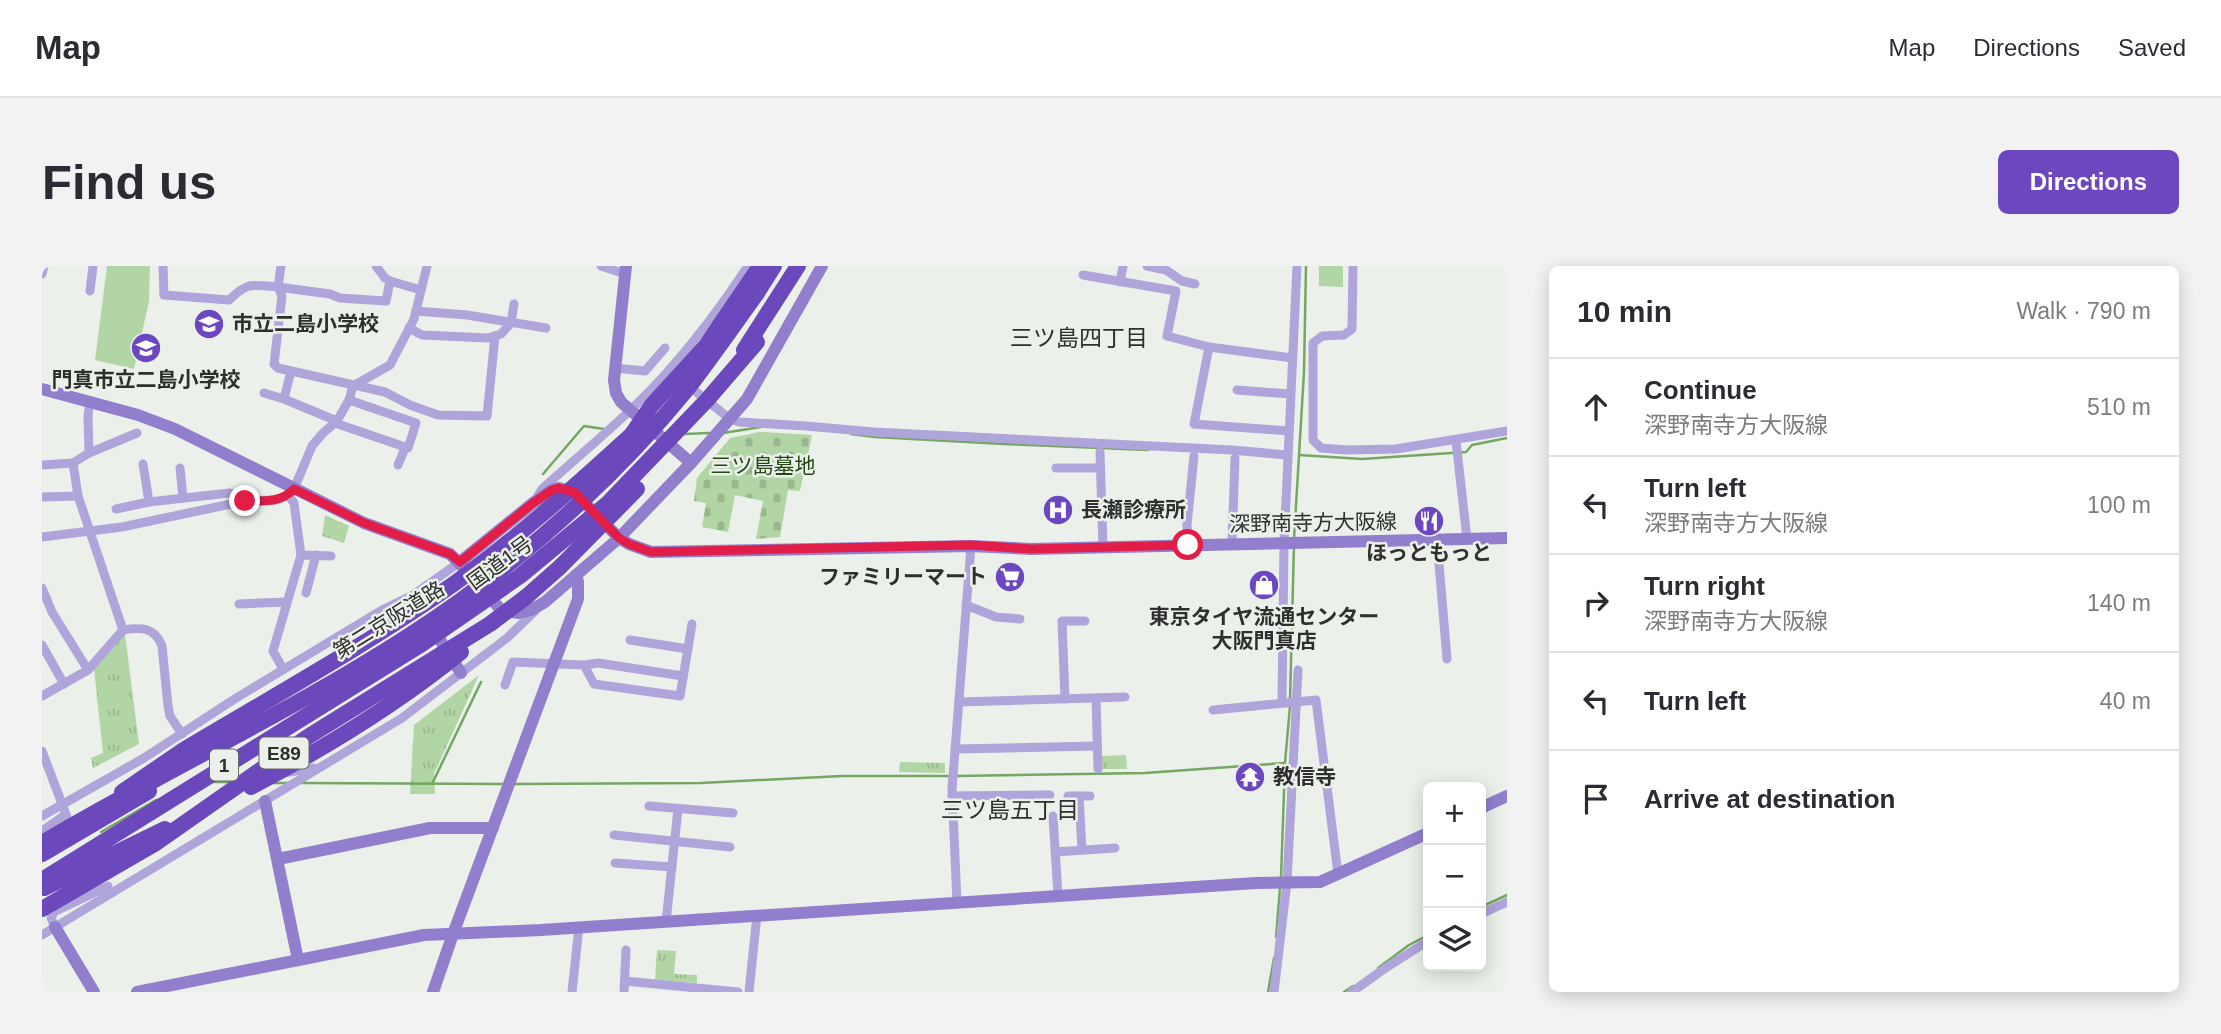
<!DOCTYPE html>
<html lang="en">
<head>
<meta charset="utf-8">
<style>
  body { margin:0; font-family:Helvetica,"Noto Sans JP",sans-serif; background:#f2f2f3; color:#2b2b33 }
  .controls { position:absolute; right:21px; bottom:21px; display:grid; overflow:hidden; border-radius:10px; box-shadow:0 4px 18px #0003 }
  .controls button { width:63px; height:63px; display:grid; place-items:center; padding:0; border:0; border-bottom:2px solid #e1e1e2; background:#fff; color:#2b2b33; font:35px sans-serif }
  .stop { position:absolute; width:21px; height:21px; margin:-16px; border:5px solid #e11d48; border-radius:50%; background:#fff }
  .stop.end { background:#e11d48; border-color:#fff; box-shadow:0 2px 7px #0008 }
  .list { margin:0; padding:0; list-style:none }
  h2 { display:flex; justify-content:space-between; align-items:center; height:91px; margin:0; padding:0 28px; font-size:30px }
  h2 small { font-size:23px; font-weight:400; color:#7c7c81 }
  .list li { display:grid; grid-template-columns:46px 1fr auto; gap:21px; align-items:center; box-sizing:border-box; height:98px; padding:0 28px; border-top:2px solid #e1e1e2 }
  .list b { display:block; font-size:26px; white-space:nowrap }
  .list p { margin:0; font-size:23px; white-space:nowrap; color:#7c7c81 }
  .list em { font-size:23px; font-style:normal; color:#7c7c81 }
  .icon { flex:none; width:38px; height:38px; fill:none; stroke:currentColor; stroke-width:2; stroke-linecap:round; stroke-linejoin:round }
  .map { position:relative; flex:none; width:1465px; height:726px; overflow:hidden; border-radius:10px }
  header { display:flex; align-items:center; gap:42px; box-sizing:border-box; height:98px; padding:0 35px; background:#fff; border-bottom:2px solid #e1e1e2 }
  header strong { font-size:33px }
  nav { display:flex; gap:38px; margin-inline-start:auto; font-size:24px }
  .intro { display:flex; align-items:center; justify-content:space-between; box-sizing:border-box; height:168px; padding:0 42px }
  h1 { margin:0; font-size:49px }
  .button { padding:18px 32px; border-radius:10px; background:#6d47c0; color:#fff; font-size:24px; font-weight:700 }
  main { display:flex; gap:42px; padding:0 42px }
  aside { flex:1; background:#fff; border-radius:10px; box-shadow:0 4px 18px #0003 }
  .map>svg:first-child { display:block }
  .cemetery { fill:url(#cemetery-stones) }
  .park { fill:url(#park-tufts) }
  .garden { fill:#b1d5a4 }
  .lines { fill:none; stroke-linecap:round; stroke-linejoin:round }
  .stream { stroke:#74a761; stroke-width:2.5 }
  .street { stroke:#afa5db; stroke-width:9 }
  .secondary { stroke:#917fce; stroke-width:12 }
  .highway { stroke:#6b48bb; stroke-width:16 }
  .highway-bridge { stroke:#6b48bb; stroke-width:16 }
  .route { stroke:#e11d48; stroke-width:9 }
  .labels { text-anchor:middle; stroke-width:5; stroke-linejoin:round; paint-order:stroke }
  .shield { fill:#ebf0ea; stroke:#676a66; stroke-width:2 }
  .shield-label { font-size:19px; font-weight:bold; fill:#2e302d }
  .poi-label { font-size:21px; font-weight:bold; fill:#2e302d; stroke:#ebf0ea; text-anchor:start }
  .park-label { font-size:21px; fill:#254716; stroke:#ebf0ea }
  .street-label { font-size:21px; fill:#2e302d; stroke:#ebf0ea }
  .neighbourhood-label { font-size:23px; fill:#2e302d; stroke:#ebf0ea }
</style>
</head>
<body>
<header>
<strong>Map</strong>
<nav><a>Map</a><a>Directions</a><a>Saved</a></nav>
</header>
<div class="intro"><h1>Find us</h1><a class="button">Directions</a></div>
<main>
<div class="map">
<svg width="1465" height="726" viewBox="0 0 1465 726">
  <defs>
    <pattern id="cemetery-stones" width="16" height="16" patternUnits="userSpaceOnUse" patternTransform="scale(1.75)"><rect width="16" height="16" fill="#b1d5a4"/><path d="M2 7V4a2 2 0 0 1 4 0v3zM10 15v-3a2 2 0 0 1 4 0v3z" fill="#99b78e"/></pattern>
    <pattern id="park-tufts" width="24" height="20" patternUnits="userSpaceOnUse" patternTransform="scale(1.75)"><rect width="24" height="20" fill="#b1d5a4"/><path d="M3 7l-1-3M5 7V3M7 7l1-3M15 17l-1-3M17 17v-4M19 17l1-3" fill="none" stroke="#99b78e"/></pattern>
  </defs>
  <rect width="100%" height="100%" fill="#ebf0ea"/>
  <!-- cemetery -->
  <path class="cemetery" d="M718 166 770 169 758 225 746 224 738 271 714 273 721 235 693 229 686 266 660 261 664 237 652 235 655 212 688 172Z"/>
  <!-- park -->
  <g class="park">
    <path d="M283 249 307 260 302 277 280 270Z"/>
    <path d="M83 368 97 478 51 502 49 492 61 487 52 403Z"/>
    <path d="M437 409 392 508 393 528H368L372 459Z"/>
    <path d="M1084 489 1085 503H1059V490Z"/>
    <path d="M858 496 903 497V507L857 506Z"/>
    <path d="M615 684 634 685 632 708 655 709V717L613 714Z"/>
  </g>
  <!-- garden -->
  <g class="garden">
    <path d="M65 0H108L107 35 92 103 53 94Z"/>
    <path d="M1277 0H1301V21L1277 20Z"/>
  </g>
  <g class="lines">
    <!-- stream -->
    <g class="stream">
      <path d="M681 167 719 161"/>
      <path d="M642 168 667 167"/>
      <path d="M809 168 833 171 962 178 1106 184"/>
      <path d="M1257 189 1320 193 1424 186 1430 179 1465 172"/>
      <path d="M501 208 542 160 562 163"/>
      <path d="M1252 273 1262 106 1264 0"/>
      <path d="M1248 434 1252 279"/>
      <path d="M914 510 1103 507 1243 497"/>
      <path d="M172 516H190"/>
      <path d="M231 517H246"/>
      <path d="M259 517 463 518"/>
      <path d="M390 518 439 416"/>
      <path d="M473 518 659 517 800 510H907"/>
      <path d="M59 566 114 534"/>
      <path d="M1239 612 1243 497 1248 440"/>
      <path d="M1439 641 1465 629"/>
      <path d="M1234 671 1238 622"/>
      <path d="M1336 702 1367 679 1386 669"/>
      <path d="M1226 726 1232 692"/>
      <path d="M1302 726 1311 720"/>
    </g>
    <!-- street -->
    <g class="street">
      <path d="M121 0 122 29 187 34C207 15 210 19 236 21L239 0"/>
      <path d="M334 0 343 12 348 15 379 24"/>
      <path d="M559 0 583 8"/>
      <path d="M1105 0 1124 4 1140 15 1153 18"/>
      <path d="M1311 0 1310 63 1302 69 1280 70 1271 77V174L1279 182 1305 184 1354 183 1465 165"/>
      <path d="M0 8 2 0"/>
      <path d="M1041 9 1134 25 1125 70 1167 81 1250 92"/>
      <path d="M348 15 344 35 298 32 288 28 236 21 240 30 232 98 236 102 343 126 368 139 396 149 445 150 453 70"/>
      <path d="M1078 16 1081 0"/>
      <path d="M48 25 51 0"/>
      <path d="M374 45 425 49 504 62"/>
      <path d="M367 62 380 69 446 72 459 68 469 57 472 38"/>
      <path d="M1167 81 1152 158 1247 165"/>
      <path d="M573 102 603 105 623 82"/>
      <path d="M627 104 688 153 697 156 764 160 832 166 1190 184 1245 189"/>
      <path d="M1195 124 1248 128"/>
      <path d="M222 127 242 133 295 155"/>
      <path d="M242 133 249 105"/>
      <path d="M293 157 366 182 374 157 307 134"/>
      <path d="M1414 175 1425 273"/>
      <path d="M1058 186 1061 281"/>
      <path d="M47 187 95 167"/>
      <path d="M101 198 107 236"/>
      <path d="M0 199 31 197"/>
      <path d="M356 199 363 182"/>
      <path d="M138 202 141 232"/>
      <path d="M1014 202H1058"/>
      <path d="M0 231 36 230"/>
      <path d="M494 233 500 223C543 184 591 146 629 102 657 70 683 35 706 0"/>
      <path d="M74 243 107 236 187 227 196 229 203 235"/>
      <path d="M0 271 80 261 203 235 234 234 246 229 252 223 270 180 281 167 295 155 307 134 311 120 348 99 372 53 385 0"/>
      <path d="M1395 274 1405 393"/>
      <path d="M1190 278 1193 192"/>
      <path d="M1146 279 1145 259 1152 190"/>
      <path d="M259 289 289 290"/>
      <path d="M0 322 10 346 46 404"/>
      <path d="M264 327 274 289"/>
      <path d="M197 338 244 336"/>
      <path d="M924 339 954 351 978 353"/>
      <path d="M81 364C99 361 113 361 120 380L126 440 128 450 140 468"/>
      <path d="M588 374 646 383"/>
      <path d="M0 379 22 418"/>
      <path d="M542 399 556 397 641 410"/>
      <path d="M241 403 231 385 259 289 252 237 246 229"/>
      <path d="M463 419 471 396 542 399 552 418 638 430 650 358"/>
      <path d="M0 430 46 404 81 364 36 230 31 197 47 187 46 150 48 135"/>
      <path d="M1054 432 1056 503"/>
      <path d="M1023 433 1020 355H1043"/>
      <path d="M917 436 1083 431"/>
      <path d="M1240 436 1242 277 1255 0"/>
      <path d="M1171 444 1274 434 1296 608"/>
      <path d="M913 483 1055 480"/>
      <path d="M0 485 25 551"/>
      <path d="M241 507 272 502"/>
      <path d="M910 530 1008 529"/>
      <path d="M1026 530H1048"/>
      <path d="M1037 530 1040 584"/>
      <path d="M607 540 691 547"/>
      <path d="M0 550 102 492 191 434 340 344 371 329 418 296"/>
      <path d="M1011 550 1016 630"/>
      <path d="M0 565 23 549"/>
      <path d="M572 569 688 581"/>
      <path d="M1013 586 1073 582"/>
      <path d="M573 597 630 601"/>
      <path d="M915 637 910 523 929 280"/>
      <path d="M1439 648 1465 636"/>
      <path d="M624 656 636 543"/>
      <path d="M13 661 9 652 12 646 66 620"/>
      <path d="M0 669 360 452 465 372 494 344"/>
      <path d="M583 715 696 726"/>
      <path d="M530 726 537 661"/>
      <path d="M582 726 584 684"/>
      <path d="M707 726 715 649"/>
      <path d="M1232 726 1245 616 1256 404"/>
      <path d="M1310 726 1339 705 1386 675"/>
    </g>
    <!-- secondary -->
    <g class="secondary">
      <path d="M584 0 572 114 574 127 579 136 649 197"/>
      <path d="M0 123 96 149 133 163 322 257 408 288 422 302"/>
      <path d="M418 296 491 237 510 224 517 222 532 226 577 272 587 278 609 286 929 280 989 283 1465 272"/>
      <path d="M443 326 460 345 477 347 489 344 503 336 577 272 649 197 705 133 780 0"/>
      <path d="M391 363 419 407"/>
      <path d="M223 535 256 694"/>
      <path d="M1439 542 1465 530"/>
      <path d="M236 593 388 562H451"/>
      <path d="M13 661 52 726"/>
      <path d="M95 726 382 669 499 664 1214 617 1278 616 1386 567"/>
      <path d="M391 726 411 668 536 333V316L534 309"/>
    </g>
    <!-- highway -->
    <g class="highway">
      <path d="M715 27 732 0"/>
      <path d="M678 59 718 0"/>
      <path d="M484 331 518 301"/>
      <path d="M80 526 140 485"/>
      <path d="M0 588 107 525"/>
      <path d="M0 614 380 378"/>
      <path d="M2 622 123 563"/>
    </g>
    <!-- highway-bridge -->
    <g class="highway-bridge">
      <path d="M702 84 756 0"/>
      <path d="M590 168 610 139 664 80 678 59"/>
      <path d="M518 301 595 223"/>
      <path d="M380 378 478 310 565 238 665 134 715 76"/>
      <path d="M140 485C232 430 326 378 413 317 478 270 538 216 597 162"/>
      <path d="M209 521C283 482 354 439 419 386"/>
      <path d="M0 577C138 495 287 429 418 335 502 274 581 202 646 122 670 91 692 59 715 27"/>
      <path d="M0 643 114 577 267 470 448 358 484 331"/>
    </g>
  </g>
  <g class="lines">
    <!-- route -->
    <path class="route" d="M203 235C221 235 239 237 252 223L322 257 408 288 418 296 491 237 510 224 517 222 532 226 577 272 587 278 609 286 929 279 989 283 1146 279"/>
  </g>
  <!-- icons -->
  <defs>
    <g id="school-disc" transform="scale(1.575)"><circle r="9.5" fill="#6d47c0" stroke="#ebf0ea"/><path d="M0-5L7-2L0 1L-7-2ZM-4 1L0 2.5L4 1V4Q0 6-4 4Z" fill="#fff"/></g>
    <g id="hospital-disc" transform="scale(1.575)"><circle r="9.5" fill="#6d47c0" stroke="#ebf0ea"/><path d="M-5-5h3v3.5h4V-5h3V5h-3V1.5h-4V5h-3Z" fill="#fff"/></g>
    <g id="restaurant-disc" transform="scale(1.575)"><circle r="9.5" fill="#6d47c0" stroke="#ebf0ea"/><path d="M-5-6h1v4h1v-4h1v4h1v-4h1v5L-1.5 .5V6h-2V.5L-5-1ZM5-6V6H3V1.5H1.5Q1.5-4 5-6Z" fill="#fff"/></g>
    <g id="supermarket-disc" transform="scale(1.575)"><circle r="9.5" fill="#6d47c0" stroke="#ebf0ea"/><path d="M-6-5.5h2.5l.6 2H6L4.5 2H-2.5L-4.4-4H-6ZM-1.5 3.2a1.3 1.3 0 1 0 .1 0ZM3 3.2a1.3 1.3 0 1 0 .1 0Z" fill="#fff"/></g>
    <g id="shop-disc" transform="scale(1.575)"><circle r="9.5" fill="#6d47c0" stroke="#ebf0ea"/><path d="M-5-2.5h2.3a2.7 3.5 0 0 1 5.4 0H5L5.5 6h-11ZM-1.5-2.5h3a1.5 2.3 0 0 0-3 0Z" fill="#fff"/></g>
    <g id="temple-disc" transform="scale(1.575)"><circle r="9.5" fill="#6d47c0" stroke="#ebf0ea"/><path d="M0-6L5-2H3V0L6.5 2.5H4V6H1.5V3h-3V6H-4V2.5H-6.5L-3 0V-2H-5Z" fill="#fff"/></g>
  </defs>
  <g fill-rule="evenodd">
    <use href="#school-disc" x="167" y="58"/>
    <use href="#school-disc" x="104" y="82"/>
    <use href="#hospital-disc" x="1016" y="244"/>
    <use href="#restaurant-disc" x="1387" y="255"/>
    <use href="#supermarket-disc" x="968" y="311"/>
    <use href="#shop-disc" x="1222" y="319"/>
    <use href="#temple-disc" x="1208" y="511"/>
  </g>
  <g class="labels">
    <!-- shield labels -->
    <g class="shield">
      <rect x="217.5" y="471.5" width="49" height="31" rx="5"/>
      <rect x="168" y="483.5" width="28" height="31" rx="5"/>
    </g>
    <g class="shield-label">
      <text x="242" y="494">E89</text>
      <text x="182" y="506">1</text>
    </g>
    <!-- poi labels -->
    <g class="poi-label">
      <text x="190" y="65">市立二島小学校</text>
      <text x="104" y="121" text-anchor="middle">門真市立二島小学校</text>
      <text x="1039" y="251">長瀬診療所</text>
      <text x="1387" y="294" text-anchor="middle">ほっともっと</text>
      <text x="945" y="318" text-anchor="end">ファミリーマート</text>
      <text x="1222" y="358" text-anchor="middle">東京タイヤ流通センター<tspan x="1222" dy="24">大阪門真店</tspan></text>
      <text x="1231" y="518">教信寺</text>
    </g>
    <!-- park labels -->
    <g class="park-label">
      <text x="721" y="207">三ツ島墓地</text>
    </g>
    <!-- street labels -->
    <g class="street-label">
      <text transform="translate(1271 257) rotate(-1)" y="7">深野南寺方大阪線</text>
      <text transform="translate(458 297) rotate(-36)" y="7">国道1号</text>
      <text transform="translate(347 354) rotate(-32)" y="7">第二京阪道路</text>
    </g>
    <!-- neighbourhood labels -->
    <g class="neighbourhood-label">
      <text x="1037" y="80">三ツ島四丁目</text>
      <text x="968" y="552">三ツ島五丁目</text>
    </g>
  </g>
</svg>
<div class="controls">
<button>+</button>
<button>−</button>
<button><svg class="icon" aria-label="layers" viewBox="0 0 24 24"><path d="M12 4l9 5-9 5-9-5zM3 14l9 5 9-5"/></svg></button>
</div>
<div class="stop" style="left:1146px;top:279px"></div>
<div class="stop end" style="left:203px;top:235px"></div>
</div>
<aside>
<h2>10 min<small>Walk · 790 m</small></h2>
<ul class="list">
<li><svg class="icon" aria-label="ahead" viewBox="0 0 24 24"><path d="M12 20V5M6 11l6-6 6 6"/></svg><div><b>Continue</b><p>深野南寺方大阪線</p></div><em>510 m</em></li>
<li><svg class="icon" aria-label="left" viewBox="0 0 24 24"><path d="M17 20v-9H6M10 6l-5 5 5 5"/></svg><div><b>Turn left</b><p>深野南寺方大阪線</p></div><em>100 m</em></li>
<li><svg class="icon" aria-label="right" viewBox="0 0 24 24"><path d="M7 20v-9h11M14 6l5 5-5 5"/></svg><div><b>Turn right</b><p>深野南寺方大阪線</p></div><em>140 m</em></li>
<li><svg class="icon" aria-label="left" viewBox="0 0 24 24"><path d="M17 20v-9H6M10 6l-5 5 5 5"/></svg><div><b>Turn left</b></div><em>40 m</em></li>
<li><svg class="icon" aria-label="arrive" viewBox="0 0 24 24"><path d="M6 21V4h12l-3 4 3 4H6"/></svg><div><b>Arrive at destination</b></div></li>
</ul>
</aside>
</main>
</body>
</html>
